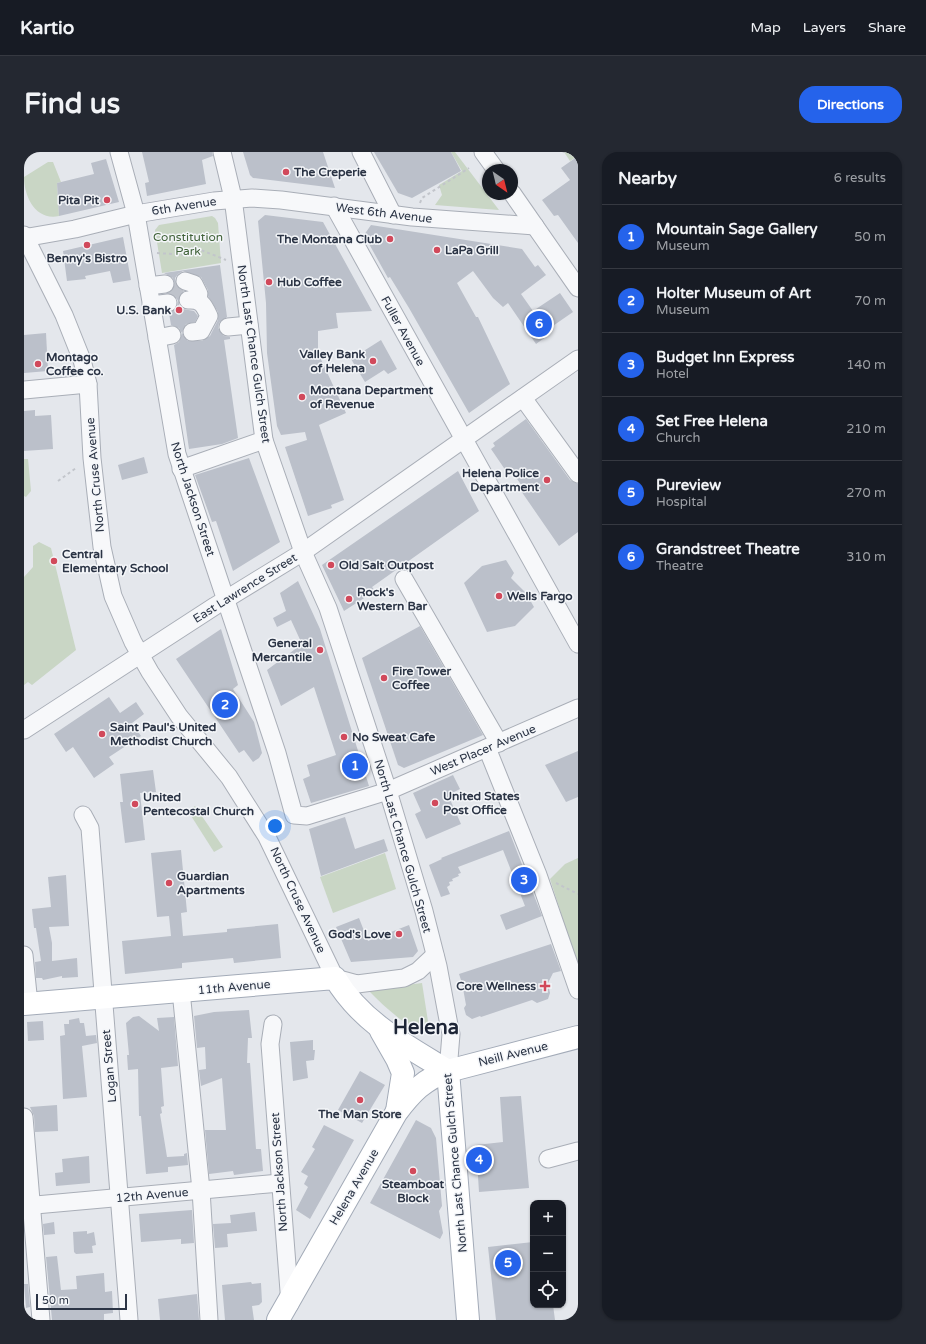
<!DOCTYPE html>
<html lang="en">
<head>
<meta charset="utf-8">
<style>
  body { margin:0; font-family:"Varela Round",sans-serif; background:#242831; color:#f1f3f6 }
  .controls { position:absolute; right:12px; bottom:12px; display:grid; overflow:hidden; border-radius:8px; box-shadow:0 1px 3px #0004 }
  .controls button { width:36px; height:36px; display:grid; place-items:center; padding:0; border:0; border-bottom:1px solid #363941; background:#171b24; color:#f1f3f6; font:20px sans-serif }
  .compass { position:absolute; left:458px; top:12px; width:36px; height:36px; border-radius:50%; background:#171b24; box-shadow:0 1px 3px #0004; rotate:145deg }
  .scale { position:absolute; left:12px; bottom:10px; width:91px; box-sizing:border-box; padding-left:4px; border:2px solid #2b3445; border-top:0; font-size:11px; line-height:14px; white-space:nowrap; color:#2b3445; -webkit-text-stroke:3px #f4f6f9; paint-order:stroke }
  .you { position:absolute; left:251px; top:674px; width:14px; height:14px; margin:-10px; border:3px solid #fff; border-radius:50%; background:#1a73e8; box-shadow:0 0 0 6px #1a73e833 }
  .badge { display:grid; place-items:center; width:26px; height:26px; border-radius:50%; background:#2563eb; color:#fff; font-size:13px; font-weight:700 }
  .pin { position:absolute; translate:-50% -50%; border:2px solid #fff; box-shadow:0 1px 4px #0006 }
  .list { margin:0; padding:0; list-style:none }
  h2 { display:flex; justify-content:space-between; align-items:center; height:52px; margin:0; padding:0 16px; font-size:17px }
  h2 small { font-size:13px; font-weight:400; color:#9ea1a6 }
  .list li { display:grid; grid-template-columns:26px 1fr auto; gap:12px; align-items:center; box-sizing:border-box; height:64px; padding:0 16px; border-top:1px solid #363941 }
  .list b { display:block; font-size:15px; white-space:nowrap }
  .list p { margin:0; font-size:13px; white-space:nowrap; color:#9ea1a6 }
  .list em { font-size:13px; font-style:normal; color:#9ea1a6 }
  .icon { flex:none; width:22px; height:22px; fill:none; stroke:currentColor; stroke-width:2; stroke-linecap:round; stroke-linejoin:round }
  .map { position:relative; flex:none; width:554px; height:1168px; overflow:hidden; border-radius:16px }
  header { display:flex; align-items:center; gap:24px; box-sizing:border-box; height:56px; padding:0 20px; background:#171b24; border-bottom:1px solid #363941 }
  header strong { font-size:19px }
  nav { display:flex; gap:22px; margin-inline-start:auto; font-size:14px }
  .intro { display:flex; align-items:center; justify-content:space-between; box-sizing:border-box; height:96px; padding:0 24px }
  h1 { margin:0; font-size:28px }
  .button { padding:10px 18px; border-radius:16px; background:#2563eb; color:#fff; font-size:14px; font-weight:700 }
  main { display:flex; gap:24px; padding:0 24px }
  aside { flex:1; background:#171b24; border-radius:16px; box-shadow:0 1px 3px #0004 }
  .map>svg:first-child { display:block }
  .green { fill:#c9d6c5 }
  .building { fill:#bbc0ca; fill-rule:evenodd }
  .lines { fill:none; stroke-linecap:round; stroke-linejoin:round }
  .minor-tunnel { stroke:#bfc3cb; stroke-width:17; stroke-dasharray:17 8; stroke-linecap:butt }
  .minor-casing { stroke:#a9aeb7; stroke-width:19 }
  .major-casing { stroke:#a3abb8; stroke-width:24 }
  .path { stroke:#c2c5cb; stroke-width:2; stroke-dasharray:3 3; stroke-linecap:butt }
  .minor { stroke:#f7f8fa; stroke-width:17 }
  .major { stroke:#fff; stroke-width:22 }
  .poi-dot { fill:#d1495b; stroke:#f4f6f9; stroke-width:1.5 }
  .labels { text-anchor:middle; stroke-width:3; stroke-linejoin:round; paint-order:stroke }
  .poi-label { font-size:12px; font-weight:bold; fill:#2b3445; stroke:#f4f6f9; text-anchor:start }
  .street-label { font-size:12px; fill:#2b3445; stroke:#f4f6f9 }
  .park-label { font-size:12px; fill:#3f6138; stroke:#f4f6f9 }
  .town-label { font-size:20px; font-weight:bold; fill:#1d2536; stroke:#f4f6f9 }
</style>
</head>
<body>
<header>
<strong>Kartio</strong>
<nav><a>Map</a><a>Layers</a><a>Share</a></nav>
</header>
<div class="intro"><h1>Find us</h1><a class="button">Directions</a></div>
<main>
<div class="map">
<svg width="554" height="1168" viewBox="0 0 554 1168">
  <rect width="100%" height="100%" fill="#e4e7ec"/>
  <!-- green -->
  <g class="green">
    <path d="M427 0H431L475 58 411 53 418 43 415 33 438 19Z"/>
    <path d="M540 0H554V4L546 9Z"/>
    <path d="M24 10H29L37 30 33 31 35 64C12 69 0 45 0 25Z"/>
    <path d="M188 64 191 66 194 71 197 111 138 121 131 78 135 73Z"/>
    <path d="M0 307H4L7 339 2 345 0 344Z"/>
    <path d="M15 390 27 396 52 498 8 533 4 530 0 533V425L9 415V394Z"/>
    <path d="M171 654 199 695 190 700 164 659Z"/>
    <path d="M361 701 372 737 309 761 296 725Z"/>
    <path d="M554 706V814L526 727 541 712Z"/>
    <path d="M398 831 406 882C384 878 360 854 344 838Z"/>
  </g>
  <!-- building -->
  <g class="building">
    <path d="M118 0H188L189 4 178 8 182 32 123 44 121 31 125 30Z"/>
    <path d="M219 0H299L311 36 229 26 226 23Z"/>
    <path d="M350 0H427L437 19 388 46 374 41Z"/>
    <path d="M554 4V91L534 63 530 64 518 48 546 28 537 16Z"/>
    <path d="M82 7 95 50 35 64 33 31 70 22 67 11Z"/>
    <path d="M241 63 299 70 348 159 312 161 314 176 294 179V201L322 261 295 273 320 348 307 353 308 356 284 364 261 295 283 288 281 280 257 283 253 274 243 201 242 151 234 69Z"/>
    <path d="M347 73 498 97 511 115 514 113 522 123 497 142 509 159 536 141 549 160 523 178 526 182 512 192 484 151 479 155 469 146 449 119 433 131 452 165H454L486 232 445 261 385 156 366 125 364 126 340 83Z"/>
    <path d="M99 85 107 128 89 131 86 119 61 124 62 127 43 129 39 99Z"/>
    <path d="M196 113 203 165 195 171 194 176 200 184 206 185V187L200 188 214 286 198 292 165 297 150 193 155 190 158 181 155 176 147 173 145 161 153 155 154 149 152 145 144 141 150 136 149 126 140 121ZM159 119 177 125 184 138V144L194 160V168L186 184 178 189H164L158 181 162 172 171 170 174 164 170 159 159 157 155 153V143L160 139 153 135 151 126 154 122Z"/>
    <path d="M22 181 24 219 0 221V183Z"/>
    <path d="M357 188 373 217 364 222 360 218 341 230 327 207Z"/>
    <path d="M11 258V264L27 263 29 297 0 299V259Z"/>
    <path d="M502 267 546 328 554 332V380L535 394 495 336 498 334 486 317 482 319 467 297 471 294 469 291Z"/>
    <path d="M120 305 124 321 98 328 94 313Z"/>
    <path d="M225 306 256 390 209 419 192 369 188 370 171 323Z"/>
    <path d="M434 319 455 359 348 435 351 439 320 459 298 413Z"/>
    <path d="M482 408 490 421 487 426 502 441 510 455 491 474 463 480 440 431 458 414Z"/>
    <path d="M274 429 296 477 345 634 287 651 279 627 286 624 283 613 312 603 290 535 257 554 243 518 278 492 267 468 253 475 249 466 262 459 256 441Z"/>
    <path d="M396 474 459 583 380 616 374 613 338 506Z"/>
    <path d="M197 477 214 533 209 537 230 570 238 601 235 606 229 610 220 598 215 601 152 507Z"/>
    <path d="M85 545 96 561 112 550 120 562 108 571 117 584 85 605 90 612 70 626 49 595 42 600 30 582Z"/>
    <path d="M554 599V645L542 650 521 613Z"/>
    <path d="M129 618 132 640 116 641 121 688 101 691 96 650H99L96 622Z"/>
    <path d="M429 623 436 637 424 643 437 672 402 687 391 662 397 659 389 641Z"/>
    <path d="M321 665 331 697 360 687 364 699 297 724 285 677Z"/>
    <path d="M485 679 518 764 482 778 476 763 501 754 479 698 434 715 437 721 434 722 435 724 428 727 429 729 425 730 426 733 423 735 426 742 417 745 405 713 418 707 417 706Z"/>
    <path d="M157 698 163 760 157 761 159 784 203 780V777L254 772 257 806 210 811 209 806 158 811V816L101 822 98 789 147 784 145 764 133 765 127 701Z"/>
    <path d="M42 723 45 774 25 775 28 791V809L53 806 54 825 38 826V824L19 828 18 826H12L11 810 17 809 12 776H10L8 757 27 755 24 725Z"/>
    <path d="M335 766 344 789 385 773 394 799 389 805 327 810 312 775Z"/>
    <path d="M527 792 537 819 529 821 524 831 526 841 524 847 513 851 508 848 457 865 456 864 448 867 442 863 440 856 442 853 438 831 435 822Z"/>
    <path d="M225 858 228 886H224L223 911H226L232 997H237L239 1019 210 1023 209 1019 185 1022 181 978H202L198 926 177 934 175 918 182 917 181 895 173 896 170 864 190 860Z"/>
    <path d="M115 864 135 879 133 866 150 865 154 914 137 916 140 954 137 955 138 961 136 962 143 1005 160 1004V1002L163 1001 164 1013 144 1015V1020L122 1022 117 964H115L114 917 104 918 103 903H105L102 871 109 865Z"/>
    <path d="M55 866 56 871H60L62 884 72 883 73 891 58 894 63 945 39 947 36 884 41 883 40 872H45V868Z"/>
    <path d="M19 869 20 888 4 889 3 870Z"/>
    <path d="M289 888V898H291L290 908 282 909 284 926 269 929 266 890Z"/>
    <path d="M336 919 361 933 338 971 314 958Z"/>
    <path d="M497 944 505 1036 455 1040 452 993 479 990 476 945Z"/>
    <path d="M33 953 34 979 11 980 10 964 6 955Z"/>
    <path d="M392 968 407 976 412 986 418 1054 415 1059 419 1081 416 1087 346 1051Z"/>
    <path d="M300 973 330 988 286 1067 272 1058 284 1035 280 1032 284 1024 277 1020 291 997 288 995Z"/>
    <path d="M65 1004 66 1031 32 1034 31 1021 39 1020 38 1007Z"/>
    <path d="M168 1058 170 1091 157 1092V1087L117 1090 115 1062Z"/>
    <path d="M231 1060 233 1079 203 1082 204 1095 191 1096 189 1072 207 1071 206 1063Z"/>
    <path d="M30 1070 31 1082 20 1083 19 1072Z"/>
    <path d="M63 1079V1082L70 1080 72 1093 68 1094 69 1101 52 1102 50 1100 49 1080Z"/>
    <path d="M509 1090V1153H529L531 1168H472L464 1095Z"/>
    <path d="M33 1104 37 1138 53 1137 52 1124 80 1121 81 1140 88 1139 89 1161 80 1162V1168H28L22 1105Z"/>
    <path d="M227 1130 228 1132 237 1131 238 1150 235 1153 228 1154 230 1168H201L198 1133Z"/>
    <path d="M0 1132H4L6 1155 2 1156Z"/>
    <path d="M173 1142 175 1168H136L134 1147Z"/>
  </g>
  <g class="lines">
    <!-- minor-tunnel -->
    <path class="minor-tunnel" d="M142 139 162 137"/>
    <!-- minor casing -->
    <g class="minor-casing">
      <g id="minor">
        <path d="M95 0 112 62 153 302 253 601 270 663 283 664 364 639 554 556"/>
        <path d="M198 0 209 46 240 288 279 400 304 456 364 639 400 759 414 814 425 873 427 882 424 919"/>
        <path d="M337 0 369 63"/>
        <path d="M459 0 472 18"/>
        <path d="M488 41 554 136"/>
        <path d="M310 54 554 492"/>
        <path d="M0 83 40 163 58 208 64 232 68 306 78 395 89 444 109 490 126 520 155 564 205 625 243 685 311 826 333 832 380 826 394 819 411 803"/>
        <path d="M0 86 51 77 112 62 190 49 228 46 257 48 388 65 511 74"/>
        <path d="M161 129 170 132 175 142"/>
        <path d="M124 134 141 132"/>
        <path d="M164 148C177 147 180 153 185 164L177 179 168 180"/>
        <path d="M127 153 144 151"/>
        <path d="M204 175 225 173"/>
        <path d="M133 186 148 183"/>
        <path d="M0 238 64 232"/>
        <path d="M499 246 554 322"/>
        <path d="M157 317 240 288"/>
        <path d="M380 427 475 591"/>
        <path d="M0 578 191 454 279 400 554 207"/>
        <path d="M463 596 514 723 554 838"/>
        <path d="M59 663 66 676 105 1168"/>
        <path d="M0 803 5 852"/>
        <path d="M157 839 177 1038 185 1168"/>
        <path d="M249 872 246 892 266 1152"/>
        <path d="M0 965 17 1168"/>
        <path d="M524 1007 554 999"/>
        <path d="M0 1054 256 1031"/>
      </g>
    </g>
    <!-- major casing -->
    <g class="major-casing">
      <g id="major">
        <path d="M0 852 311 826C337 870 381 893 424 919"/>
        <path d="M357 879 373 907 379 921 373 959"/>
        <path d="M424 919 444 1168"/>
        <path d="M254 1168 372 961C387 941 400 927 424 919L554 885"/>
      </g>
    </g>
    <!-- path -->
    <g class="path">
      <path d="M396 51 398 46 445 16"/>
      <path d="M172 96 202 108"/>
      <path d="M133 101 162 103"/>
      <path d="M34 329 52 316"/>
      <path d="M532 731 554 742"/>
    </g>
    <!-- minor -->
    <use href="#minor" class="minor"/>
    <!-- major -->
    <use href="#major" class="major"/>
  </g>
  <!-- markers -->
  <g class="poi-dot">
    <circle cx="262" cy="20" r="4"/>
    <circle cx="83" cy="48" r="4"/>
    <circle cx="366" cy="87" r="4"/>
    <circle cx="63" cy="93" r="4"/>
    <circle cx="413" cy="98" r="4"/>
    <circle cx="245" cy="130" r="4"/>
    <circle cx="155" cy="158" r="4"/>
    <circle cx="349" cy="209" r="4"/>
    <circle cx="14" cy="212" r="4"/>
    <circle cx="278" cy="245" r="4"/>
    <circle cx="523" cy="328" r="4"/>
    <circle cx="30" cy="409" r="4"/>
    <circle cx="307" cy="413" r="4"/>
    <circle cx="475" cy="444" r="4"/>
    <circle cx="325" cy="447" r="4"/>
    <circle cx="296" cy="498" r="4"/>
    <circle cx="360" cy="526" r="4"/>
    <circle cx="78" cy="582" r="4"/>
    <circle cx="320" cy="585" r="4"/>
    <circle cx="411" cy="651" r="4"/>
    <circle cx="111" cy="652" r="4"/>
    <circle cx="145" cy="731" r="4"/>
    <circle cx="375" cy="782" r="4"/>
    <path d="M519 828h4v4h4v4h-4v4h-4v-4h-4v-4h4z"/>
    <circle cx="336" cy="948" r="4"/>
    <circle cx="389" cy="1019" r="4"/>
  </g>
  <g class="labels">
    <!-- poi labels -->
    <g class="poi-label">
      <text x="270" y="24">The Creperie</text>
      <text x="75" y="52" text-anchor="end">Pita Pit</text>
      <text x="358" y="91" text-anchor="end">The Montana Club</text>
      <text x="421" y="102">LaPa Grill</text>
      <text x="63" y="110" text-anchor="middle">Benny's Bistro</text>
      <text x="253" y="134">Hub Coffee</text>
      <text x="147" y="162" text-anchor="end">U.S. Bank</text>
      <text x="341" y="206" text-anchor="end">Valley Bank<tspan x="341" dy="14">of Helena</tspan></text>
      <text x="22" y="209">Montago<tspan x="22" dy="14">Coffee co.</tspan></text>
      <text x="286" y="242">Montana Department<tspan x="286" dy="14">of Revenue</tspan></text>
      <text x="515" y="325" text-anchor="end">Helena Police<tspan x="515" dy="14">Department</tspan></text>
      <text x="38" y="406">Central<tspan x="38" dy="14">Elementary School</tspan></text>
      <text x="315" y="417">Old Salt Outpost</text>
      <text x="333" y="444">Rock's<tspan x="333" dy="14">Western Bar</tspan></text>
      <text x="483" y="448">Wells Fargo</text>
      <text x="288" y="495" text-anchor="end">General<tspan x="288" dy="14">Mercantile</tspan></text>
      <text x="368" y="523">Fire Tower<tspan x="368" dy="14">Coffee</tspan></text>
      <text x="86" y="579">Saint Paul's United<tspan x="86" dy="14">Methodist Church</tspan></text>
      <text x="328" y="589">No Sweat Cafe</text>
      <text x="419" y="648">United States<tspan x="419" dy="14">Post Office</tspan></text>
      <text x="119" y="649">United<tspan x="119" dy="14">Pentecostal Church</tspan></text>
      <text x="153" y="728">Guardian<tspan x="153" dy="14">Apartments</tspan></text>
      <text x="367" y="786" text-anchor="end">God's Love</text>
      <text x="512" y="838" text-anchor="end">Core Wellness</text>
      <text x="336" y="966" text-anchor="middle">The Man Store</text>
      <text x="389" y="1036" text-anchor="middle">Steamboat<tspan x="389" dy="14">Block</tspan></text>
    </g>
    <!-- street labels -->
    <g class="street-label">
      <text transform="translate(160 54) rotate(-9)" y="4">6th Avenue</text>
      <text transform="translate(360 61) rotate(7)" y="4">West 6th Avenue</text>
      <text transform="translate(379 179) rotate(61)" y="4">Fuller Avenue</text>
      <text transform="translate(230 202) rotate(82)" y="4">North Last Chance Gulch Street</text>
      <text transform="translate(71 323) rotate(-95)" y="4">North Cruse Avenue</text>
      <text transform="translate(169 347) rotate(72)" y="4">North Jackson Street</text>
      <text transform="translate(221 436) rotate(-32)" y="4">East Lawrence Street</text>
      <text transform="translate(459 598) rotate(-23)" y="4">West Placer Avenue</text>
      <text transform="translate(379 694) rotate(74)" y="4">North Last Chance Gulch Street</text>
      <text transform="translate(274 748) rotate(65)" y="4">North Cruse Avenue</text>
      <text transform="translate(210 835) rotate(-5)" y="4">11th Avenue</text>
      <text transform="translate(489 902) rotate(-14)" y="4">Neill Avenue</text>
      <text transform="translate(85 914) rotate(-95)" y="4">Logan Street</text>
      <text transform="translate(431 1011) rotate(-95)" y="4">North Last Chance Gulch Street</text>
      <text transform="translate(255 1020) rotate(-94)" y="4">North Jackson Street</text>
      <text transform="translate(330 1035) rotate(-60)" y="4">Helena Avenue</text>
      <text transform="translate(128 1043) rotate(-5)" y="4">12th Avenue</text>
    </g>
    <!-- park labels -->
    <g class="park-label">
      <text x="164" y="89">Constitution<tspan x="164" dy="14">Park</tspan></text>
    </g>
    <!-- town labels -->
    <g class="town-label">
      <text x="402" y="882">Helena</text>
    </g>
  </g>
</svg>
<div class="controls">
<button>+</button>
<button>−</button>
<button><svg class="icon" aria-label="locate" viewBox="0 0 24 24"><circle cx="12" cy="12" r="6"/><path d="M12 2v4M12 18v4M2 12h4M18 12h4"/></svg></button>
</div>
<svg class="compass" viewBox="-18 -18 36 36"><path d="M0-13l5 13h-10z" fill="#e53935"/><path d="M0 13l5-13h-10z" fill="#9ea1a6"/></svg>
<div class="scale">50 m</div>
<div class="you"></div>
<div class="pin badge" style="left:331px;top:614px">1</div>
<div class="pin badge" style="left:201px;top:553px">2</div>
<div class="pin badge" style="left:500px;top:728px">3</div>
<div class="pin badge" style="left:455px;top:1008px">4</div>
<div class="pin badge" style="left:484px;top:1111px">5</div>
<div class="pin badge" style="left:515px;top:172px">6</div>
</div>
<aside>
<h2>Nearby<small>6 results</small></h2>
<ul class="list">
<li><span class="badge">1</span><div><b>Mountain Sage Gallery</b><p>Museum</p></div><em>50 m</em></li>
<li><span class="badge">2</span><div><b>Holter Museum of Art</b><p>Museum</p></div><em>70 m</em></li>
<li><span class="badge">3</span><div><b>Budget Inn Express</b><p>Hotel</p></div><em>140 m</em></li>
<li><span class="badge">4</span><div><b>Set Free Helena</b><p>Church</p></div><em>210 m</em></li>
<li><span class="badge">5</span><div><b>Pureview</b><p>Hospital</p></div><em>270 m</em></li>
<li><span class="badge">6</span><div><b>Grandstreet Theatre</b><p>Theatre</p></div><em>310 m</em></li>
</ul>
</aside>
</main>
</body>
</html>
